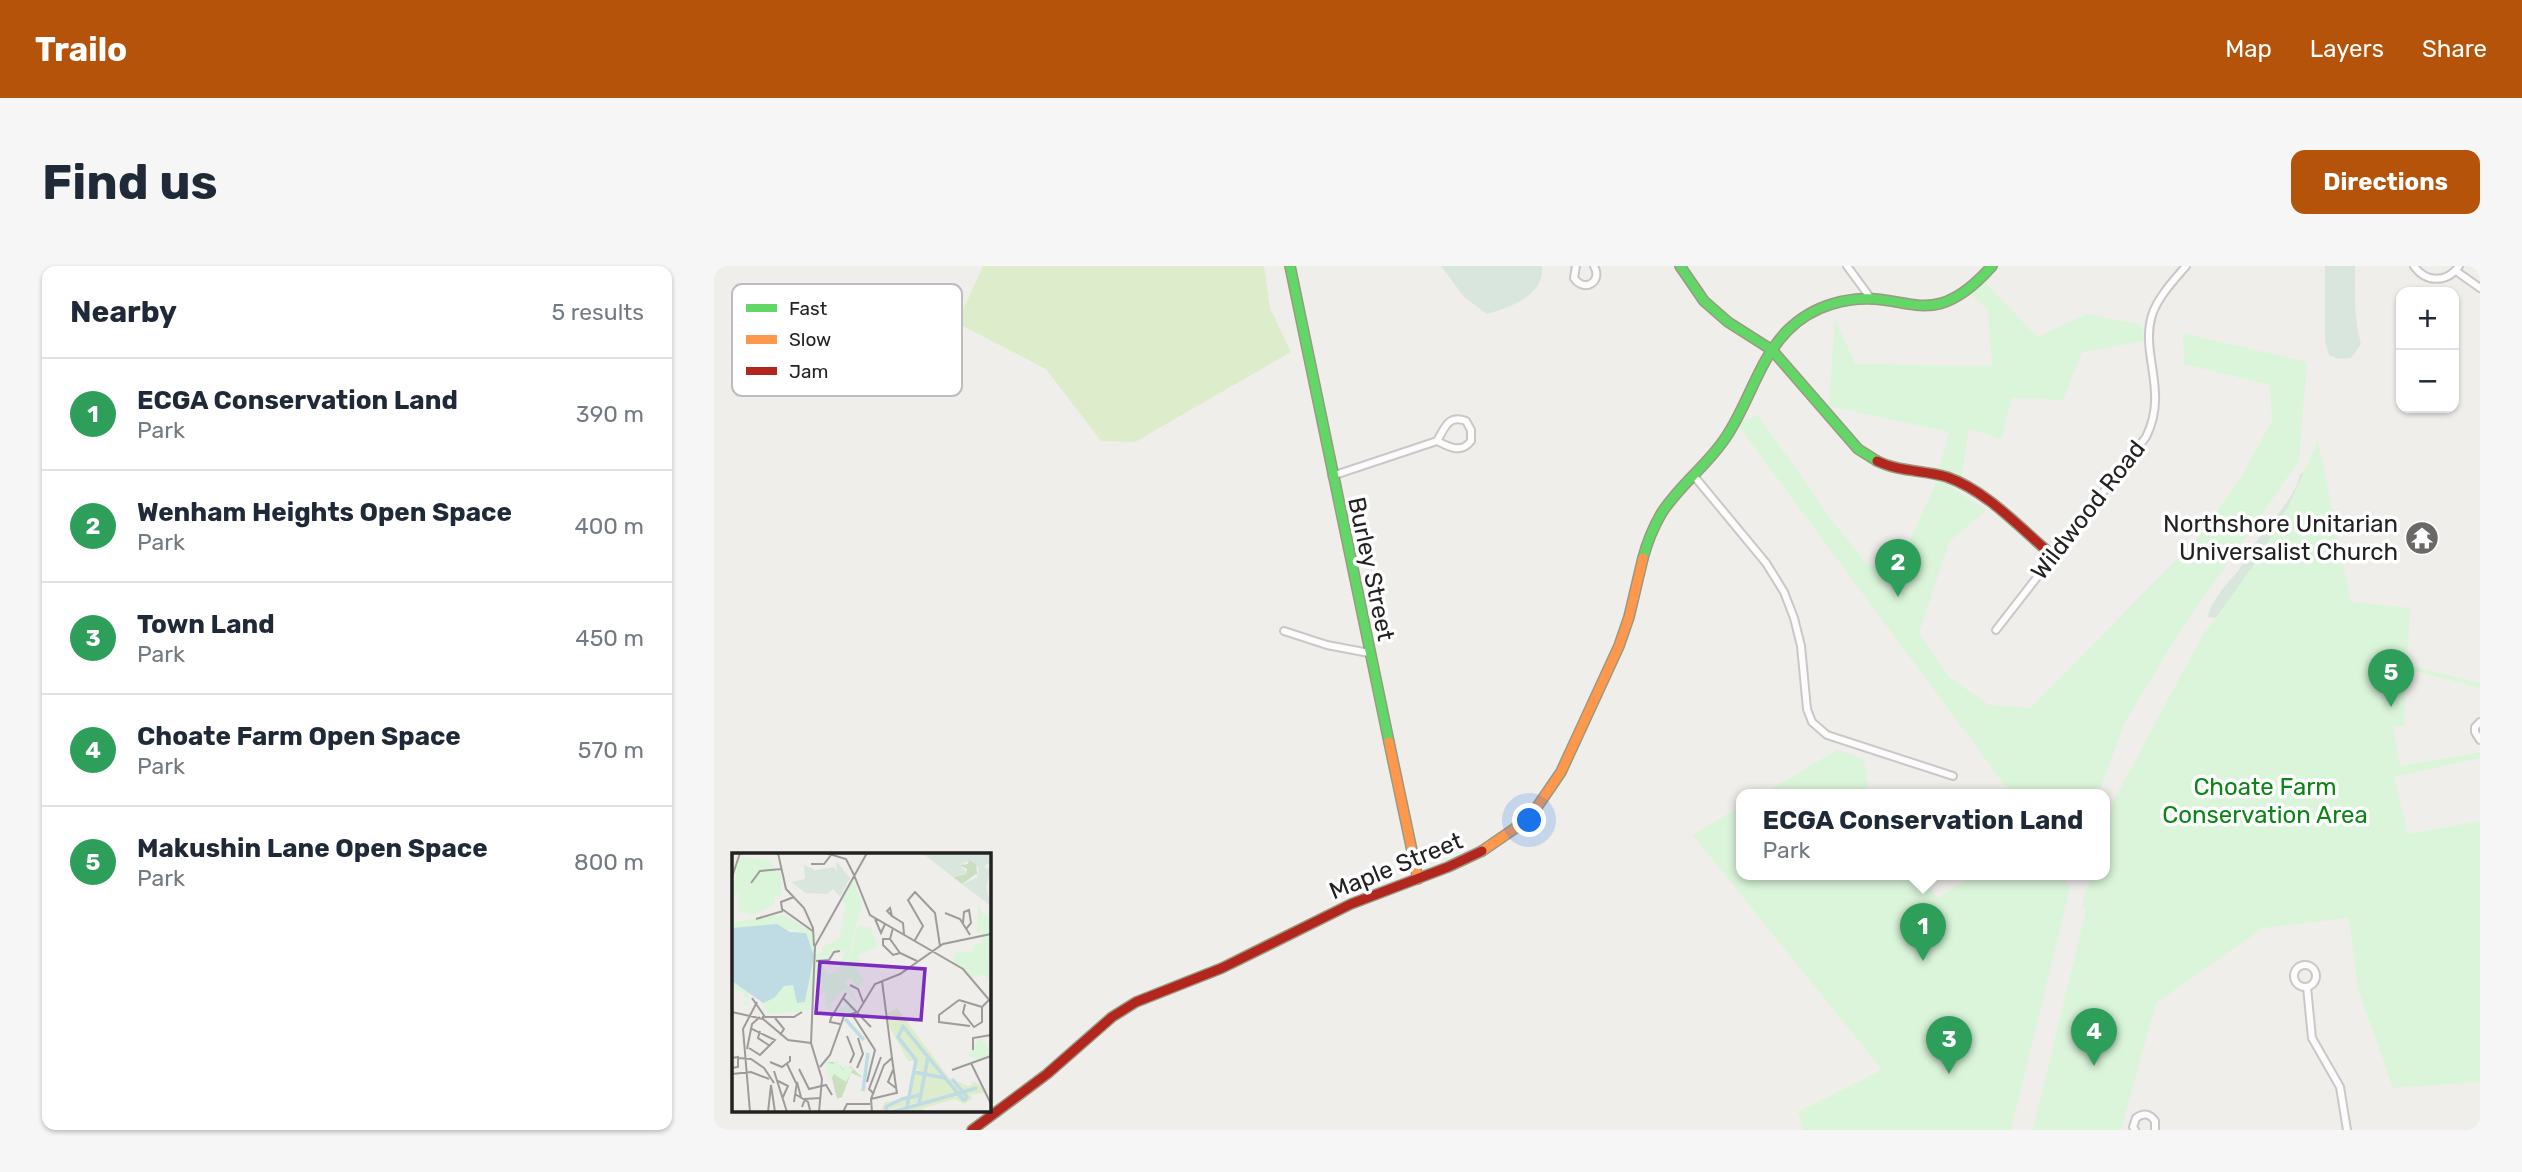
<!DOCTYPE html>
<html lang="en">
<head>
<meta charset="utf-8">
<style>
  body { margin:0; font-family:Rubik,sans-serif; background:#f6f6f7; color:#1f2937 }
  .controls { position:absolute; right:21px; top:21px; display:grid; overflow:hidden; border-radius:14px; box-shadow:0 2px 5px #0004 }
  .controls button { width:63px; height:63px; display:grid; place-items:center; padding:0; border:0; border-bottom:2px solid #e0e1e3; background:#fff; color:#1f2937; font:35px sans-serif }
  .you { position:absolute; left:816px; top:555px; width:24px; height:24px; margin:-18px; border:5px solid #fff; border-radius:50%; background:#1a73e8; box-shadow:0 0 0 10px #1a73e833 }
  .badge { display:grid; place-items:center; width:46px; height:46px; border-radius:50%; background:#b45309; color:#fff; font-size:23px; font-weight:700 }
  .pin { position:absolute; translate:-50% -58px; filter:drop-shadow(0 2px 4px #0008) }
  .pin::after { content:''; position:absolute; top:37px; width:24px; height:21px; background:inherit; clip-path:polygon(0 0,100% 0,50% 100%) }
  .popup { position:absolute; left:1022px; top:523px; width:374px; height:91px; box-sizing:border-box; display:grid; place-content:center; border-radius:14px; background:#fff; filter:drop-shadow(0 2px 5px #0005); font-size:23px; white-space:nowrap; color:#747a83 }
  .popup b { font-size:26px; color:#1f2937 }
  .popup::after { content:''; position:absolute; left:50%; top:100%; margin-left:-14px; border:14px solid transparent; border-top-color:#fff }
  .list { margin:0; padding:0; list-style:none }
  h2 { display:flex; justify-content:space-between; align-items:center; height:91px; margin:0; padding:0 28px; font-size:30px }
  h2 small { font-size:23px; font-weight:400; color:#747a83 }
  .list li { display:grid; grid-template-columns:46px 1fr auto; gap:21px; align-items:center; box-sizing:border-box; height:112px; padding:0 28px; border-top:2px solid #e0e1e3 }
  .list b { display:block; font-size:26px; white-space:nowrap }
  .list p { margin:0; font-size:23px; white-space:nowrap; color:#747a83 }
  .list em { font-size:23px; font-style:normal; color:#747a83 }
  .map { position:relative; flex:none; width:1766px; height:864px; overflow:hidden; border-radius:14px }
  header { display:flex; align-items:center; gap:42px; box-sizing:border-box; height:98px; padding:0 35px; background:#b45309; color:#fff }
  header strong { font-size:33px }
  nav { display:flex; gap:38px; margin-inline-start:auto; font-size:24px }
  .intro { display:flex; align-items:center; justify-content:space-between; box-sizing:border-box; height:168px; padding:0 42px }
  h1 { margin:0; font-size:49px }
  .button { padding:18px 32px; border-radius:14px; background:#b45309; color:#fff; font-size:24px; font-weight:700 }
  main { display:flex; gap:42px; padding:0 42px }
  aside { flex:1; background:#fff; border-radius:14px; box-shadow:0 2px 5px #0004 }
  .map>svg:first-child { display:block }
  .grass { fill:#ddeccb }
  .wetland { fill:#d9e6de }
  .park { fill:#daf5da }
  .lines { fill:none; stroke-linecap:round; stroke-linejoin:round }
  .street-casing { stroke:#c9c8c7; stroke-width:10 }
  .fast-casing { stroke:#999a82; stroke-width:12 }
  .slow-casing { stroke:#999a82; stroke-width:12 }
  .jam-casing { stroke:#999a82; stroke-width:12 }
  .street { stroke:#fdfcfc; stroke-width:6 }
  .fast { stroke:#63d668; stroke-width:9 }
  .slow { stroke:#ff974d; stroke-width:9 }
  .jam { stroke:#b3261e; stroke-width:9 }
  .labels { text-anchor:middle; stroke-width:7; stroke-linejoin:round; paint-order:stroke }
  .street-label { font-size:24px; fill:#222; stroke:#fff }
  .poi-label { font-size:24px; fill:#222; stroke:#fff; text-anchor:end }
  .park-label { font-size:24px; fill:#0c8416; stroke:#fff }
  .inset-river { fill:none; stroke:#bfdbe3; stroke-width:3.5 }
  .inset-road { fill:none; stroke:#9e9c9b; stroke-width:2 }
  .view { fill:#7b2cbf; fill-opacity:0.15; stroke:#7b2cbf; stroke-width:3.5 }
  .inset-edge { fill:none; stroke:#222; stroke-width:3.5 }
  .key { fill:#fff; stroke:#bdbdbd; stroke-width:2 }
  .key-label { font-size:19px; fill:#222 }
</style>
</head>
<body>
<header>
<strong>Trailo</strong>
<nav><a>Map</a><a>Layers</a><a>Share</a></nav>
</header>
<div class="intro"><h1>Find us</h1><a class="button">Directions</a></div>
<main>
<aside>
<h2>Nearby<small>5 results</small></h2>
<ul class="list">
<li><span class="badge" style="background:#2e9e5b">1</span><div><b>ECGA Conservation Land</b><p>Park</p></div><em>390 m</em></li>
<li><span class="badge" style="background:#2e9e5b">2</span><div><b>Wenham Heights Open Space</b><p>Park</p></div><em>400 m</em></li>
<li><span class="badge" style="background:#2e9e5b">3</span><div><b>Town Land</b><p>Park</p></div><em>450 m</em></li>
<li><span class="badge" style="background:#2e9e5b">4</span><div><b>Choate Farm Open Space</b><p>Park</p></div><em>570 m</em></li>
<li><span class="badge" style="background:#2e9e5b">5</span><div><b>Makushin Lane Open Space</b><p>Park</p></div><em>800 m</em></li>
</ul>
</aside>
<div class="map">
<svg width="1766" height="864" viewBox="0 0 1766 864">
  <rect width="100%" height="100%" fill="#f0eeeb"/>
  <!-- grass -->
  <path class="grass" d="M269 0H550L556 42 577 86 421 176 387 175 332 103 243 57Z"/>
  <!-- wetland -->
  <g class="wetland">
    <path d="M727 0H828C831 30 796 41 773 48L750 31Z"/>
    <path d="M1611 0H1641C1641 27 1640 52 1647 78L1637 92 1624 93 1615 89 1611 75Z"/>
    <path d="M1598 201 1512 353 1494 351C1497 334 1513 318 1524 305 1531 296 1535 286 1541 277 1555 258 1583 229 1586 208Z"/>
  </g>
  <!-- park -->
  <g class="park">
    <path d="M1271 16 1323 71 1373 48 1428 59 1431 75 1368 86 1349 134 1297 132 1288 173 1255 163 1247 213 1224 205 1235 166 1115 140 1121 52 1141 98 1278 100 1274 44 1257 28Z"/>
    <path d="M1469 67 1593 96 1585 195 1467 364 1411 456 1384 529H1298L1023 158 1044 149 1117 253 1154 299 1171 301 1181 306 1224 213 1272 244 1235 276 1205 367 1235 411 1275 439 1316 442 1485 271 1527 211 1558 155 1556 119 1470 98Z"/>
    <path d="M1604 174 1637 336 1696 342 1693 399 1766 417V422L1693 403 1690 460H1679L1686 500 1766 486V492L1680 511 1694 568 1766 555V816L1679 822 1644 723 1635 652 1549 662 1442 737 1407 864H1319L1372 644 1368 638 1377 609H1391V564L1401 532 1487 372 1546 290 1574 241Z"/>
    <path d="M1123 484 1150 493 1155 529H1047Z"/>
    <path d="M1027 540V609H1206L1224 632 1257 609H1347L1356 622 1297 864H1089L1084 846 1168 804 979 569Z"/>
  </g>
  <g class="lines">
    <!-- street casing -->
    <g class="street-casing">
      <g id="street">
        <path d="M862 0 860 12C870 27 889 16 880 0"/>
        <path d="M1133 0 1158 34"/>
        <path d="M1700 0C1712 17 1733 17 1745 0"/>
        <path d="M1742 5 1766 22"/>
        <path d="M618 210 723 175C731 162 734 148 752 155L757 164V175C747 188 735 181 723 175"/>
        <path d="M980 210 1052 297 1070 326 1080 352 1087 380 1093 443 1098 456 1113 469 1239 510"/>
        <path d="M1282 364 1432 171C1455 125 1426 89 1438 49 1444 31 1460 14 1472 0"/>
        <path d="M570 365 613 379 655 387"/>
        <path d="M1766 456 1761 461V466L1766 474"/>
        <circle cx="1591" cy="710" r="11"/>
        <path d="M1593 721 1598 772 1626 821 1633 864"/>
        <path d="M1421 864 1419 861 1422 852C1430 846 1436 848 1441 855V864"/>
      </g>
    </g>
    <!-- fast casing -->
    <g class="fast-casing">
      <g id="fast">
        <path d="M576 0 675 476"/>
        <path d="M966 0 990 35 1014 56 1058 84 1144 183 1163 195"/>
        <path d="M929 292C933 277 939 262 947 248 965 219 994 199 1012 171 1035 137 1044 95 1073 65 1085 53 1101 43 1118 38 1191 16 1211 75 1278 0"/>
      </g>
    </g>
    <!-- slow casing -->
    <g class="slow-casing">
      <g id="slow">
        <path d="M675 476 704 613"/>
        <path d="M768 585 800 563 821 544 847 506 905 380 915 351 929 292"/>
      </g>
    </g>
    <!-- jam casing -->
    <g class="jam-casing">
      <g id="jam">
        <path d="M1163 195C1185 206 1210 204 1233 211 1273 225 1306 262 1338 289"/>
        <path d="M258 864 333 808 398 751 422 736 508 702 637 638 734 601 768 585"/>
      </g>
    </g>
    <!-- street -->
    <use href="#street" class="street"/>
    <!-- fast -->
    <use href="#fast" class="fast"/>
    <!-- slow -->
    <use href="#slow" class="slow"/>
    <!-- jam -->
    <use href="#jam" class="jam"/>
  </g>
  <!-- icons -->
  <defs>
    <g id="temple-disc" transform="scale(1.75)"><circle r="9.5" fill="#6a6968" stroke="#fff"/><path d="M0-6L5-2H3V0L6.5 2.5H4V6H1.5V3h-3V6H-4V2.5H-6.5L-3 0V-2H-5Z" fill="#fff"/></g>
  </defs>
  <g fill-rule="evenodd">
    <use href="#temple-disc" x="1708" y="272"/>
  </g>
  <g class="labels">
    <!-- street labels -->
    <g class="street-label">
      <text transform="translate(1374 244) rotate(-52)" y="8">Wildwood Road</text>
      <text transform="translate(657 303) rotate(78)" y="8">Burley Street</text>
      <text transform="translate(682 600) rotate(-22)" y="8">Maple Street</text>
    </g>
    <!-- poi labels -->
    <g class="poi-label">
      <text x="1684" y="266">Northshore Unitarian<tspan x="1684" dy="28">Universalist Church</tspan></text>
    </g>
    <!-- park labels -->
    <g class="park-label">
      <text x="1551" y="529">Choate Farm<tspan x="1551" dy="28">Conservation Area</tspan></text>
    </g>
  </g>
  <!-- overview -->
  <g transform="translate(18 587)">
    <rect width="259" height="259" fill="#f0eeeb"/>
    <path d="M165 155 217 225 236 233 241 231 239 228 245 230 255 239 238 242 240 246 232 251 223 246 192 255 191 259H164L225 242 232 249 228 241 245 235 225 238 170 172 223 240 148 259 153 249 178 245 179 224 188 216H183L184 208H176L157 173 155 160Z" fill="#ddeccb"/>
    <path d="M237 6 244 11 245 20 253 22 244 21 230 31 221 24 234 21 235 16 227 12 236 11ZM96 209H105L112 217 118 213 131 225 119 220 110 244 105 246Z" fill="#cbdec1"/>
    <path d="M190 0H259V8L252 14 259 17 254 34 259 53 230 31 245 25 247 16 240 7 227 12 235 20 221 24ZM104 8 118 25 108 44 101 36 95 41 74 40 59 29 73 26 72 12 83 17 102 14 105 19Z" fill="#d9e6de"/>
    <path d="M7 4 38 7 44 19 49 17V42L43 43 42 52 20 62 5 57 8 39 0 43ZM121 26 130 50 111 124 126 73 138 74 146 94 126 102 128 113 123 115 133 129 124 134 119 125 113 128 129 154 120 144 117 152 123 154V160L104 158 115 152 119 141 113 136 97 152 102 157 95 155 93 141 85 135 90 136 91 131H81L90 127 81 128 78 157 36 161 26 144 16 141 17 152 10 151 16 146 11 143 13 140 0 136 1 127 25 141 31 150 54 131 62 133 65 150 73 149 77 136 74 80 36 72 4 76 0 69 52 62 82 80 83 100H89L92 93 107 86 114 50 109 47ZM100 96 113 98 106 118 95 122 87 104 96 107ZM246 51 252 62 259 63V80L254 84 259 81 257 126 249 121 241 125 222 110V100L242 98V91H249L252 76 245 81ZM248 185 259 195V203L248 207 235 203ZM105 207 111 218 113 212 121 216 114 229 102 221 98 228 93 209 101 211Z" fill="#daf5da" fill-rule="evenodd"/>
    <path d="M45 71 58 79 74 80 82 103 73 149 65 150 61 132 52 133 42 145 31 150 0 128V75Z" fill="#bfdbe3"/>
    <path class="inset-river" d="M113 166 132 187M170 172 232 248M171 174 166 184 184 207 175 254M182 219 213 225M220 226 235 244 232 248M131 238 136 200M187 251 196 204M155 259 154 254 170 246 188 242M160 259 245 235"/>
    <path class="inset-road" d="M46 0 54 36 72 55 81 75 82 93M94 0 114 6 122 22M79 11H92L99 2M122 22 138 62 231 116 259 149M0 24 8 0M19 30 28 18 50 16M62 44 49 49 50 56 82 79M213 60 228 66 238 82M160 63 155 58 158 55 160 63 171 70 172 81M24 66 51 58M143 66 149 80 153 71M231 70 232 59 237 57 239 70 234 76M161 75 158 86 168 100 185 108M158 86H151V92L161 102 168 100M183 87 191 73 176 47 183 39 203 60 208 93M84 108 97 107 102 99 108 98M118 132 126 136 131 149M20 145 33 164M111 145 139 174M227 147 207 162V169L238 173M227 147 250 154M233 151 231 160 242 174 250 169V154L257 147M0 159 31 166 56 187 79 190M120 161 143 197 135 229M30 164H62L70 159M43 165 52 176 48 182M108 171 98 169 99 165 114 140M28 178 26 185 38 193M115 183 122 201 118 210M17 195 28 202 43 187 20 176M15 196 20 171 28 164M241 197V185L259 182M0 205 6 204V214L0 215M6 205 19 206 32 215 42 230M160 205 165 241M38 209 50 214 58 208V203M239 210 259 251M55 211 64 230M88 214 98 202 112 163 126 159 143 131 168 121 211 91 259 81M125 215 131 201 126 185M67 216 77 236 94 232 100 242M161 217 156 229 164 235M220 217 259 203M42 218 55 259M0 221 19 219 37 226M46 228 56 233 51 244M63 241 76 249 78 257M142 241 137 236 149 204M139 246 164 240M62 249 65 229 69 244M70 254 73 246 89 245M18 259 11 176 25 149M36 259 39 232 43 259M87 259 90 226 79 190 83 93 135 0M111 259 115 251H138M140 259 139 246 152 212 160 205 150 128"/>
    <path class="view" d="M88 109 193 116 189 167 84 160Z"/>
    <rect width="259" height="259" class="inset-edge"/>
  </g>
  <!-- legend -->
  <rect x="18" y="18" width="230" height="112" rx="10" class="key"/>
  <rect x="32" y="38" width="31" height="8" fill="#63d668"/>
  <rect x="32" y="69" width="31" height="9" fill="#ff974d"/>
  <rect x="32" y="101" width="31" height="8" fill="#b3261e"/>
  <g class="key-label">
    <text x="75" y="49">Fast</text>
    <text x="75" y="80">Slow</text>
    <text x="75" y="112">Jam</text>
  </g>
</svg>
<div class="controls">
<button>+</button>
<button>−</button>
</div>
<div class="you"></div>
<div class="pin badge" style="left:1209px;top:695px;background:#2e9e5b">1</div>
<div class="popup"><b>ECGA Conservation Land</b>Park</div>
<div class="pin badge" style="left:1184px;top:331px;background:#2e9e5b">2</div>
<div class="pin badge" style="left:1235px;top:808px;background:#2e9e5b">3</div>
<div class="pin badge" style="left:1380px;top:800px;background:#2e9e5b">4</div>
<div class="pin badge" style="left:1677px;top:441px;background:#2e9e5b">5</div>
</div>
</main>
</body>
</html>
